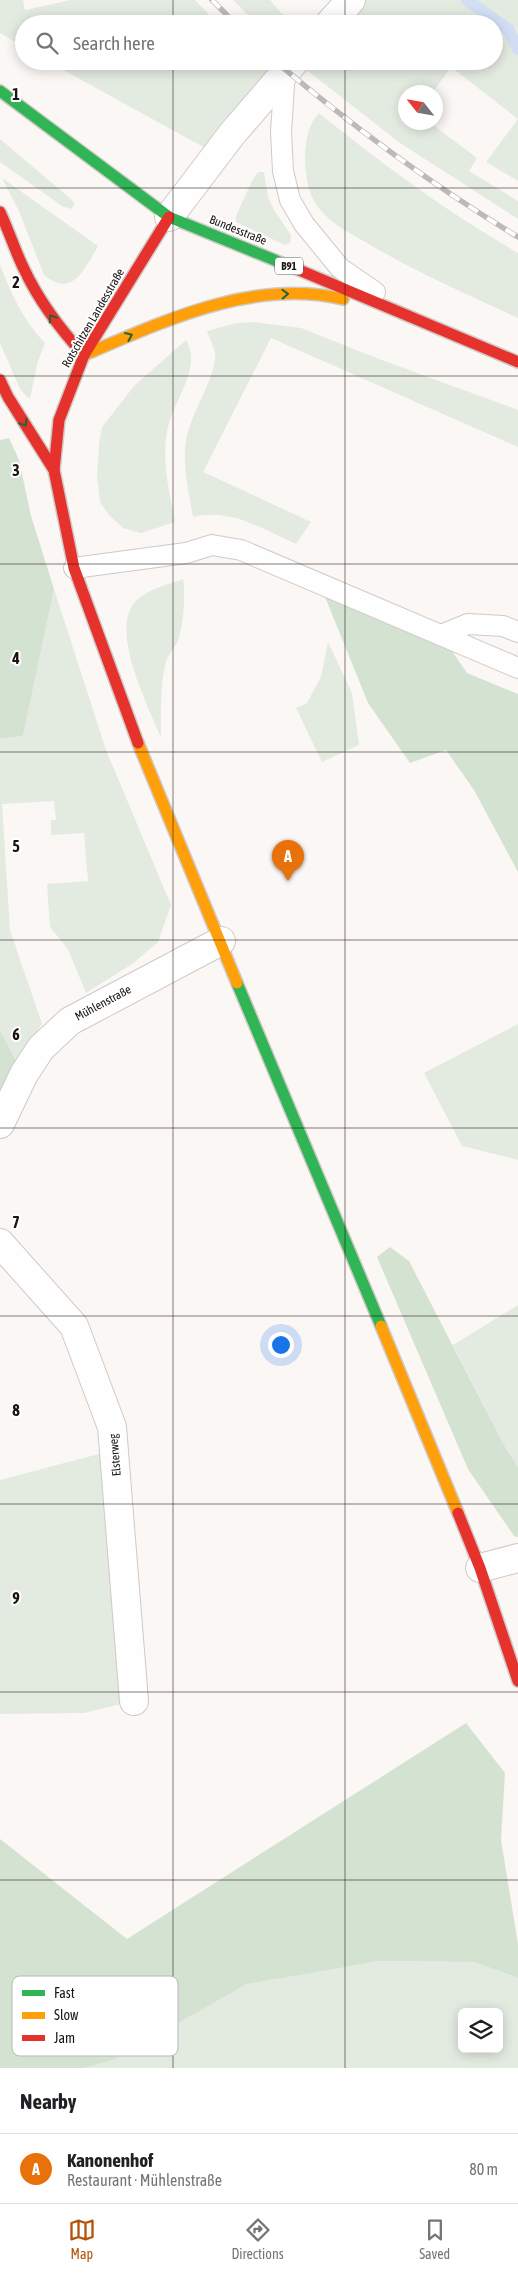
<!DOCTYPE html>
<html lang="en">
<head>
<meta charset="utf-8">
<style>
  body { margin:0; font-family:"Asap Condensed",sans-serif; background:#f6f6f6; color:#202124 }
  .controls { position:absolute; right:15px; bottom:15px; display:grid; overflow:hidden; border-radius:8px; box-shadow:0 2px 12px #0003 }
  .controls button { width:45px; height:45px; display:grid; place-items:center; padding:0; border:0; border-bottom:1px solid #e0e0e0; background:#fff; color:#202124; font:25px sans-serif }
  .compass { position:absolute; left:398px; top:85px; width:45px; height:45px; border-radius:50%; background:#fff; box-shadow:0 2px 12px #0003; rotate:301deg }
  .you { position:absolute; left:280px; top:1344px; width:18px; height:18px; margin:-12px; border:4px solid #fff; border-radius:50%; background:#1a73e8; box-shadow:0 0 0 8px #1a73e833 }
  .badge { display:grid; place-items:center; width:32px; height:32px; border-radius:50%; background:#b45309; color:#fff; font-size:16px; font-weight:700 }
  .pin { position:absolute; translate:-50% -41px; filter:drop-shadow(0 1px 2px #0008) }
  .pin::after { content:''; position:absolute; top:26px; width:18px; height:15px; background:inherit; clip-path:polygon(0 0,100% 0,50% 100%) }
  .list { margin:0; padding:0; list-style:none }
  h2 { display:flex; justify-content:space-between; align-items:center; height:65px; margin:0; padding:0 20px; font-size:21px }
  h2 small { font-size:16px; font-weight:400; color:#757577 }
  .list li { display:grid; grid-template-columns:32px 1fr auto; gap:15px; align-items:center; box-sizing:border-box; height:70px; padding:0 20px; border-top:1px solid #e0e0e0 }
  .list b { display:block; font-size:19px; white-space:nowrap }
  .list p { margin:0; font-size:16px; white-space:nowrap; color:#757577 }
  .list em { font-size:16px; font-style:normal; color:#757577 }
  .icon { flex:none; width:28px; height:28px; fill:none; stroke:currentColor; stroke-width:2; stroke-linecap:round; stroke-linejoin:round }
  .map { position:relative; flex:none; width:518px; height:2068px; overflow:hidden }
  .search { position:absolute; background:#fff; box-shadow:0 2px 12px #0003; left:15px; right:15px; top:15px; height:55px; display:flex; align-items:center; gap:12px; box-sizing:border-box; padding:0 18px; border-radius:28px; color:#757577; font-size:19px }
  .sheet { height:135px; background:#fff }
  nav { display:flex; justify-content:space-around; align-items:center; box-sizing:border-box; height:70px; border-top:1px solid #e0e0e0; background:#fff; font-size:14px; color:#757577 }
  nav a { display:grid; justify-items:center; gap:2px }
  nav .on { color:#b45309 }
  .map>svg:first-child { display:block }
  .green { fill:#e3eae0; fill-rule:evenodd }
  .forest { fill:#d4e2d2 }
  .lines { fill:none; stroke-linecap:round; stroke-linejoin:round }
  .stream { stroke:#d2def4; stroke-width:12 }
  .lane-casing { stroke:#d0cac7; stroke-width:22 }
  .street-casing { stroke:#d0cac7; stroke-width:30 }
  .fast-casing { stroke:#d0cac7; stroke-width:14 }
  .slow-casing { stroke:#d0cac7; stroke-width:14 }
  .jam-casing { stroke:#d0cac7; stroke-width:14 }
  .lane { stroke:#fefefe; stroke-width:20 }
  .street { stroke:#fefefe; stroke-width:28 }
  .fast { stroke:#30b455; stroke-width:11 }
  .slow { stroke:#ff9f0a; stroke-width:11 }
  .jam { stroke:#e5322d; stroke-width:11 }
  .rail-casing { stroke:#bbbab9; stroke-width:5.5 }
  .rail { stroke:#fff; stroke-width:4; stroke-dasharray:11; stroke-linecap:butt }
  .oneway { stroke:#266433 }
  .grid { fill:none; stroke:#1b1411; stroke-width:1; stroke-opacity:0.55 }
  .labels { text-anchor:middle; stroke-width:4; stroke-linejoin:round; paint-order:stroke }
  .shield { fill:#fff; stroke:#5f5a58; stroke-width:1 }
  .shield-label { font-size:11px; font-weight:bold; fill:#1b1411 }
  .street-label { font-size:12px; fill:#1b1411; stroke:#fff }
  .key { fill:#fff; stroke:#bbb8b8; stroke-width:1 }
  .key-label { font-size:14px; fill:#1b1411 }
  .grid-label { font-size:16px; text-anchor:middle; font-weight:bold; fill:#1b1411; stroke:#fff; stroke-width:4; stroke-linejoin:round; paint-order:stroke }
</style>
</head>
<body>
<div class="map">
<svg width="518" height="2068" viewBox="0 0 518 2068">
  <rect width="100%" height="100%" fill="#fbf7f5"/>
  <!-- green -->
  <g class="green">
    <path d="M0 0H23L25 10 71 0H195L218 24H24V47L0 33Z"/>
    <path d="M233 0H270L291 24H257Z"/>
    <path d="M351 0H518V119L451 67 433 92H406V122L432 123 441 131 477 158 469 171 518 201V219L400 143 295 61H494V24H329Z"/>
    <path d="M47 61H258L277 80 216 154Z"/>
    <path d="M319 113C382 164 447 212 518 253V318C468 295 419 273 372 246 352 234 331 225 317 206 307 191 305 173 305 155 306 139 308 125 319 113Z"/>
    <path d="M518 119V181L486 162Z"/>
    <path d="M0 139 71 199 75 204 71 209 62 206 0 162Z"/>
    <path d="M258 172H264L268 197 274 210 291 235 290 243 285 245 236 222V216L251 183Z"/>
    <path d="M2 178 98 246C85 268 73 299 44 275L19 211Z"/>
    <path d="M0 265C12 295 23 320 45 343L38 361 30 398 27 397 20 389 0 343Z"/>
    <path d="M254 322 301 328 379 359 518 410V447L271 338 203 472 311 522 296 544C262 529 231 508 193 517 189 493 182 465 186 441 190 413 217 377 215 353 214 346 209 338 207 331L237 323Z"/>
    <path d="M186 340C202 365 176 399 169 423 160 456 169 490 175 522L141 533 123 528 109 515 100 502 97 477 99 444 102 427 135 385Z"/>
    <path d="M183 579C186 593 183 628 178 641 174 649 167 656 165 665 160 689 161 714 161 738 149 706 107 628 137 600 150 588 167 585 183 579Z"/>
    <path d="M54 589 106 750 171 905 158 942 132 964 86 993 68 949 50 927 47 884 88 881 84 833 51 835V820H56L54 801 2 804 10 930 42 1024 17 1061 0 1031V739L23 736Z"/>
    <path d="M328 642 352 693 359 745 322 762 296 708 307 703 321 677Z"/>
    <path d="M518 1024V1160L462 1146 424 1073Z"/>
    <path d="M518 1305V1467L504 1445 453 1345Z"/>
    <path d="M114 1450 134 1701 84 1713 0 1714V1480Z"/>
    <path d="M379 1961 474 1962 518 1978V2068H84L113 2060 247 1984ZM462 2012H499V2049H462Z"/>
  </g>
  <!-- forest -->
  <g class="forest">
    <path d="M9 438 19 460 31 516 54 589 23 736 0 739V440Z"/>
    <path d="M319 582 441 635 467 673 518 694V872L474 790 446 750 410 763 368 703Z"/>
    <path d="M0 1031 24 1074 0 1124Z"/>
    <path d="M390 1247 409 1261 504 1445 518 1467V1537L514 1536 468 1469 377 1257Z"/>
    <path d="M466 1723 505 1773 501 1840 518 1944V1978L474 1962 379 1961 323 1971 247 1984 113 2060 84 2068H0V1839L127 1939Z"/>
  </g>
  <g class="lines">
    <!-- stream -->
    <path class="stream" d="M467 0 508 29 518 49"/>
    <!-- lane casing -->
    <g class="lane-casing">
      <g id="lane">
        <path d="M285 70 281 132 283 171 290 200 304 224 340 268 375 292"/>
        <path d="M74 568 186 553 212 545 241 550 518 668"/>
        <path d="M441 635 468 624 503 626 518 632"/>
      </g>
    </g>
    <!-- street casing -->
    <g class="street-casing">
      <g id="street">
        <path d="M329 24 351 0"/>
        <path d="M169 217 232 134 295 61"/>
        <path d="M0 1124 24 1074 41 1048 70 1021 221 941"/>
        <path d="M0 1243 74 1326 112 1427 134 1701"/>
        <path d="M480 1568 518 1558"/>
      </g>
    </g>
    <!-- fast casing -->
    <g class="fast-casing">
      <g id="fast">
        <path d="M0 91 169 217 299 270"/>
        <path d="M237 983 381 1326"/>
      </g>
    </g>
    <!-- slow casing -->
    <g class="slow-casing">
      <g id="slow">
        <path d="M84 355C164 321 254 278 343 299"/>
        <path d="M138 743 237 983"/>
        <path d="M381 1326 458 1513"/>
      </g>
    </g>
    <!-- jam casing -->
    <g class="jam-casing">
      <g id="jam">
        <path d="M0 212C9 231 15 251 24 269 39 301 60 329 84 355"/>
        <path d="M299 270 518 362"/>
        <path d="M0 380 8 397 54 470 74 568 138 743"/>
        <path d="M54 470 59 420 84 355 169 217"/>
        <path d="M458 1513 480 1568 518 1681"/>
      </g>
    </g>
    <!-- lane -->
    <use href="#lane" class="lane"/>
    <!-- street -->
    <use href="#street" class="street"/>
    <!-- fast -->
    <use href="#fast" class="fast"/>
    <!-- slow -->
    <use href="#slow" class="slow"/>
    <!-- jam -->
    <use href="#jam" class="jam"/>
    <!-- rail casing -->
    <g class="rail-casing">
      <g id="rail">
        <path d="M212 0 236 24"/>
        <path d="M275 61C352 126 432 185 518 237"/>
      </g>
    </g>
    <!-- rail -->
    <use href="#rail" class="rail"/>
  </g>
  <!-- one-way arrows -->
  <defs><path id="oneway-chevron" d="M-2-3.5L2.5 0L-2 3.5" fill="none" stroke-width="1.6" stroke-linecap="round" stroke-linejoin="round" transform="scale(1.25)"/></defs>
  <g class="oneway">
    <use href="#oneway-chevron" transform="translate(285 294) rotate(-3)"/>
    <use href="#oneway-chevron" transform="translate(52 318) rotate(-124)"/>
    <use href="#oneway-chevron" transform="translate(129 336) rotate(-23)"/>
    <use href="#oneway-chevron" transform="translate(24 423) rotate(58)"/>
  </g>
  <!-- grid -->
  <path class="grid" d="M173 0V24M345 0V24M173 61V2068M345 61V2068M0 188H518M0 376H518M0 564H518M0 752H518M0 940H518M0 1128H518M0 1316H518M0 1504H518M0 1692H518M0 1880H518"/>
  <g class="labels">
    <!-- shield labels -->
    <rect class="shield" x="275" y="257.5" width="28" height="17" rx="4"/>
    <g class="shield-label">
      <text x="289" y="270">B91</text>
    </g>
    <!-- street labels -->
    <g class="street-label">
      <text transform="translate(238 230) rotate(22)" y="4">Bundesstraße</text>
      <text transform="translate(93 318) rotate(-60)" y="4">Rotschitzen Landesstraße</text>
      <text transform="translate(103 1003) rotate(-28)" y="4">Mühlenstraße</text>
      <text transform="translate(115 1455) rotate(-95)" y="4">Elsterweg</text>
    </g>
  </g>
  <!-- legend -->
  <rect x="12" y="1976" width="166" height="80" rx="8" class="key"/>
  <rect x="22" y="1990" width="23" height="6" fill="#30b455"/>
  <rect x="22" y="2012" width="23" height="7" fill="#ff9f0a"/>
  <rect x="22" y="2035" width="23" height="6" fill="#e5322d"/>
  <g class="key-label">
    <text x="54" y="1998">Fast</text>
    <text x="54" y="2020">Slow</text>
    <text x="54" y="2043">Jam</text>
  </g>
  <g class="grid-label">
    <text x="16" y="100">1</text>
    <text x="16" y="288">2</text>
    <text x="16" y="476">3</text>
    <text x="16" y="664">4</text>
    <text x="16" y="852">5</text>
    <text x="16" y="1040">6</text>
    <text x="16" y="1228">7</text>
    <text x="16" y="1416">8</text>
    <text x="16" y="1604">9</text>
  </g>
</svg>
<div class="controls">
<button><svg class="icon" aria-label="layers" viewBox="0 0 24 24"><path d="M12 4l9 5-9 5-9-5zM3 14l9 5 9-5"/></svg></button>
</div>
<svg class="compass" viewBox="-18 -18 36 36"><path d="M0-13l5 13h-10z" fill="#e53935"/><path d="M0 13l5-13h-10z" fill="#757577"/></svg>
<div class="you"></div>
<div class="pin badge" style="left:288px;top:881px;background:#e8710a">A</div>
<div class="search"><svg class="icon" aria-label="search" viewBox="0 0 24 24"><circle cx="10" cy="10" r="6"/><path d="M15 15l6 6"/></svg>Search here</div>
</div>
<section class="sheet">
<h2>Nearby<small></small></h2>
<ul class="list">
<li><span class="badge" style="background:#e8710a">A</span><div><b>Kanonenhof</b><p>Restaurant · Mühlenstraße</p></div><em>80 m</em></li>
</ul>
</section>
<nav>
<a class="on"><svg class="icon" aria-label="map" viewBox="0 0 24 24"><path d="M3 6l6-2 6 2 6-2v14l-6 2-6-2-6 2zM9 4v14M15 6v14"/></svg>Map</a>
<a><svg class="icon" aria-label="directions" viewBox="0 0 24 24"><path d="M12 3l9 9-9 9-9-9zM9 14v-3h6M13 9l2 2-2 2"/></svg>Directions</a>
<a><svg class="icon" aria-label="saved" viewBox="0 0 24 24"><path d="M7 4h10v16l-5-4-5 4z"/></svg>Saved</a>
</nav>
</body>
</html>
